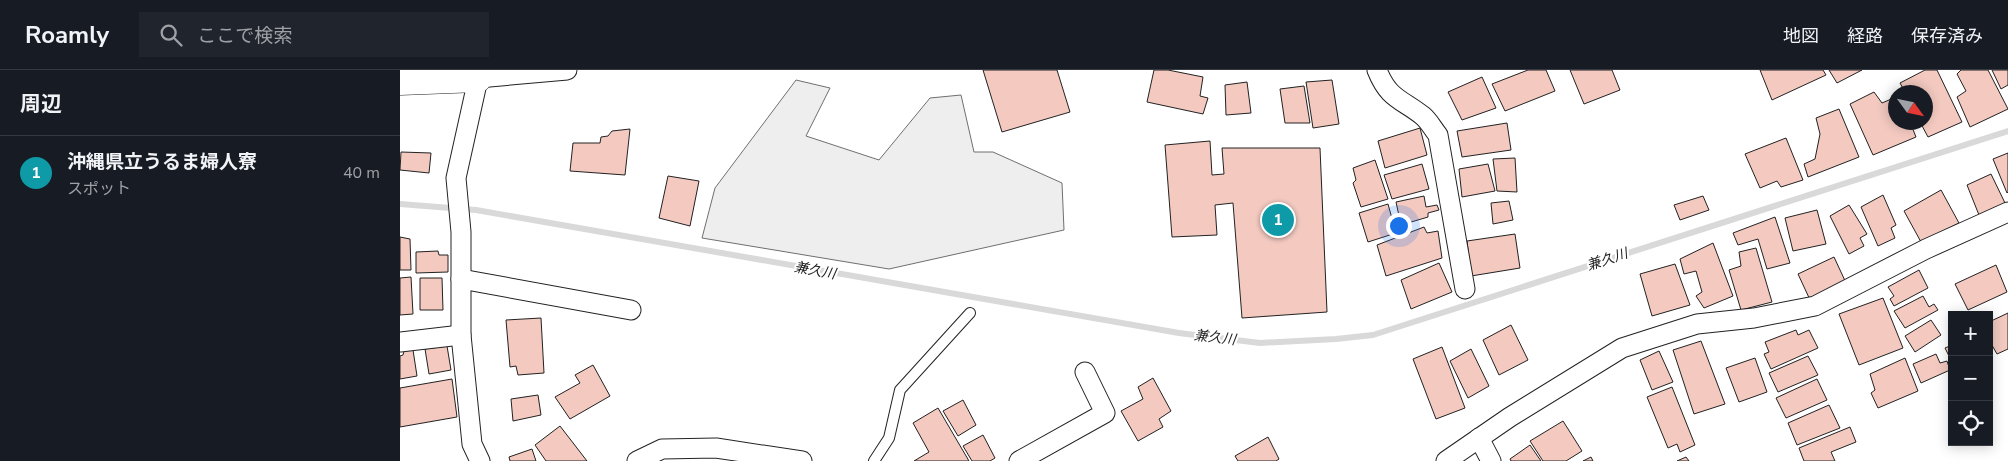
<!DOCTYPE html>
<html lang="ja">
<head>
<meta charset="utf-8">
<style>
  body { margin:0; font-family:"Nunito Sans","Noto Sans JP",sans-serif; background:#20242c; color:#f1f3f6 }
  .controls { position:absolute; right:15px; bottom:15px; display:grid; overflow:hidden; border-radius:0px; box-shadow:0 2px 12px #0003 }
  .controls button { width:45px; height:45px; display:grid; place-items:center; padding:0; border:0; border-bottom:1px solid #363941; background:#171b24; color:#f1f3f6; font:25px sans-serif }
  .compass { position:absolute; left:1488px; top:15px; width:45px; height:45px; border-radius:50%; background:#171b24; box-shadow:0 2px 12px #0003; rotate:123deg }
  .you { position:absolute; left:998px; top:155px; width:18px; height:18px; margin:-12px; border:4px solid #fff; border-radius:50%; background:#1a73e8; box-shadow:0 0 0 8px #1a73e833 }
  .badge { display:grid; place-items:center; width:32px; height:32px; border-radius:50%; background:#c62828; color:#fff; font-size:16px; font-weight:700 }
  .pin { position:absolute; translate:-50% -50%; border:2px solid #fff; box-shadow:0 1px 5px #0006 }
  .list { margin:0; padding:0; list-style:none }
  h2 { display:flex; justify-content:space-between; align-items:center; height:65px; margin:0; padding:0 20px; font-size:21px }
  h2 small { font-size:16px; font-weight:400; color:#9ea1a6 }
  .list li { display:grid; grid-template-columns:32px 1fr auto; gap:15px; align-items:center; box-sizing:border-box; height:75px; padding:0 20px; border-top:1px solid #363941 }
  .list b { display:block; font-size:19px; white-space:nowrap }
  .list p { margin:0; font-size:16px; white-space:nowrap; color:#9ea1a6 }
  .list em { font-size:16px; font-style:normal; color:#9ea1a6 }
  .icon { flex:none; width:28px; height:28px; fill:none; stroke:currentColor; stroke-width:2; stroke-linecap:round; stroke-linejoin:round }
  .map { position:relative; flex:none; width:1608px; height:391px; overflow:hidden }
  header { display:flex; align-items:center; gap:30px; box-sizing:border-box; height:70px; padding:0 25px; background:#171b24; border-bottom:1px solid #363941 }
  header strong { font-size:24px }
  nav { display:flex; gap:28px; margin-inline-start:auto; font-size:18px }
  .search { width:350px; height:45px; background:#20242c; display:flex; align-items:center; gap:12px; box-sizing:border-box; padding:0 18px; border-radius:0px; color:#9ea1a6; font-size:19px }
  main { display:flex }
  aside { flex:1; background:#171b24 }
  .map>svg:first-child { display:block }
  .green { fill:#eee; stroke:#6f6f6f }
  .lines { fill:none; stroke-linecap:round; stroke-linejoin:round }
  .stream { stroke:#d9d9d9; stroke-width:6 }
  .building { fill:#f3c9c0; stroke:#222 }
  .lane-casing { stroke:#222; stroke-width:12 }
  .street-casing { stroke:#222; stroke-width:21 }
  .secondary-casing { stroke:#222; stroke-width:29 }
  .lane { stroke:#fff; stroke-width:10 }
  .street { stroke:#fff; stroke-width:19 }
  .secondary { stroke:#fff; stroke-width:28 }
  .labels { text-anchor:middle; stroke-width:4; stroke-linejoin:round; paint-order:stroke }
  .water-label { font-size:14px; font-style:italic; fill:#222; stroke:#fff }
</style>
</head>
<body>
<header>
<strong>Roamly</strong>
<div class="search"><svg class="icon" aria-label="search" viewBox="0 0 24 24"><circle cx="10" cy="10" r="6"/><path d="M15 15l6 6"/></svg>ここで検索</div>
<nav><a>地図</a><a>経路</a><a>保存済み</a></nav>
</header>
<main>
<aside>
<h2>周辺<small></small></h2>
<ul class="list">
<li><span class="badge" style="background:#0f9aa8">1</span><div><b>沖縄県立うるま婦人寮</b><p>スポット</p></div><em>40 m</em></li>
</ul>
</aside>
<div class="map">
<svg width="1608" height="391" viewBox="0 0 1608 391">
  <rect width="100%" height="100%" fill="#fff"/>
  <!-- green -->
  <path class="green" d="M396 10 430 18 406 66 479 90 530 28 561 25 574 82H593L662 113 664 160 489 199 302 168 315 118Z"/>
  <g class="lines">
    <!-- stream -->
    <path class="stream" d="M0 134 76 140 779 263 860 273 936 269 973 265 1608 61"/>
  </g>
  <!-- building -->
  <g class="building">
    <path d="M583 0H657L670 42 602 62Z"/>
    <path d="M754 0H768L803 7 800 26 808 28 803 44 747 32Z"/>
    <path d="M1128 0H1146L1155 21 1105 41 1092 14Z"/>
    <path d="M1170 0H1212L1220 20 1184 34Z"/>
    <path d="M1360 0H1423L1426 5 1372 30Z"/>
    <path d="M1429 0H1462L1437 13Z"/>
    <path d="M1525 0H1537L1562 52 1528 67 1520 52H1526V22H1505L1500 13Z"/>
    <path d="M1561 0H1588L1608 39 1570 57 1557 27 1566 21 1557 4Z"/>
    <path d="M1592 0H1608V15L1601 19Z"/>
    <path d="M1082 7 1096 38 1062 50 1048 22Z"/>
    <path d="M932 10 939 54 913 58 906 12Z"/>
    <path d="M847 12 851 43 826 45 825 15Z"/>
    <path d="M904 16 910 53H885L880 19Z"/>
    <path d="M1474 22 1482 33 1496 27V52H1510L1516 67 1473 85 1450 34Z"/>
    <path d="M1439 39 1459 87 1408 107 1404 94 1415 89 1420 64 1416 48Z"/>
    <path d="M1107 53 1111 80 1062 87 1057 61Z"/>
    <path d="M1020 58 1027 85 985 98 978 71Z"/>
    <path d="M230 59 225 105 170 101 173 73H200L201 67 208 66 212 61Z"/>
    <path d="M1386 68 1403 110 1381 117 1377 111 1360 118 1345 84Z"/>
    <path d="M810 71 812 105 824 104 822 78H920L927 242 842 248 833 133 815 135 817 165 772 167 765 75Z"/>
    <path d="M1 82 31 83 29 103 0 100Z"/>
    <path d="M1608 83V122L1607 123 1593 89Z"/>
    <path d="M1115 88 1117 122 1097 121 1093 89Z"/>
    <path d="M975 90 988 129 961 137 953 113 956 110 953 98Z"/>
    <path d="M1022 94 1029 119 992 129 984 105Z"/>
    <path d="M1088 94 1095 121 1062 127 1059 99Z"/>
    <path d="M1591 104 1605 133 1579 145 1567 115Z"/>
    <path d="M268 106 299 111 290 156 259 148Z"/>
    <path d="M1541 120 1559 153 1521 172 1504 141Z"/>
    <path d="M1483 125 1496 155 1491 158 1495 168 1478 176 1461 137Z"/>
    <path d="M1024 126 1026 137 1037 135 1039 140 1028 143V147L1001 155 996 132Z"/>
    <path d="M1303 126 1309 140 1280 150 1274 135Z"/>
    <path d="M1109 131 1113 150 1093 154 1091 133Z"/>
    <path d="M988 134 996 163 968 172 959 143Z"/>
    <path d="M1449 135 1467 164 1460 168 1464 176 1449 184 1430 146Z"/>
    <path d="M1417 140 1426 174 1393 181 1385 148Z"/>
    <path d="M1375 147 1390 193 1367 199 1358 169 1338 175 1333 163Z"/>
    <path d="M1024 157 1027 163 1038 161 1042 188 986 206 977 175Z"/>
    <path d="M1115 164 1120 198 1071 206 1067 171Z"/>
    <path d="M0 167 10 169 11 200H0Z"/>
    <path d="M1313 173 1333 226 1304 238 1296 226 1302 222 1296 201 1284 204 1280 189Z"/>
    <path d="M1356 178 1372 232 1341 240 1329 200 1341 196 1339 182Z"/>
    <path d="M38 181 39 185H48V202L16 203V182Z"/>
    <path d="M1434 187 1447 215 1411 232 1398 204Z"/>
    <path d="M1039 193 1052 222 1011 239 1001 210Z"/>
    <path d="M1275 194 1290 235 1252 246 1240 204Z"/>
    <path d="M1596 195 1607 222 1568 240 1555 214Z"/>
    <path d="M1519 200 1528 218 1494 236 1490 229 1494 226 1488 217Z"/>
    <path d="M11 207 13 244 0 245V208Z"/>
    <path d="M20 208H42L43 240H20Z"/>
    <path d="M1523 226 1529 237 1534 234 1538 240 1505 258 1494 241Z"/>
    <path d="M1483 228 1503 278 1459 295 1439 244Z"/>
    <path d="M1608 243V279L1597 284 1589 270V252Z"/>
    <path d="M141 248 144 303 118 305 116 296 110 297 106 250Z"/>
    <path d="M1531 250 1541 265 1515 282 1505 266Z"/>
    <path d="M1111 255 1128 290 1099 305 1083 270Z"/>
    <path d="M1396 260 1398 265 1409 260 1418 278 1371 299 1364 284 1369 282 1365 272Z"/>
    <path d="M1301 271 1325 334 1294 344 1273 280Z"/>
    <path d="M1552 275V292L1545 278Z"/>
    <path d="M47 276 51 300 29 304 25 279Z"/>
    <path d="M1042 277 1065 338 1036 349 1013 289Z"/>
    <path d="M1071 279 1089 316 1068 328 1050 291Z"/>
    <path d="M13 280 17 306 0 309V286L3 285 4 281Z"/>
    <path d="M1259 281 1273 312 1252 320 1240 290Z"/>
    <path d="M1536 284 1540 293 1547 291 1550 300 1521 313 1513 294Z"/>
    <path d="M1408 286 1418 305 1378 322 1369 303Z"/>
    <path d="M1355 288 1367 322 1339 332 1326 298Z"/>
    <path d="M1505 288 1518 321 1478 338 1471 323 1475 320 1470 304Z"/>
    <path d="M193 295 210 326 170 349 155 327 180 313 175 305Z"/>
    <path d="M753 308 771 341 759 349 763 357 738 371 721 341 743 329 738 317Z"/>
    <path d="M52 309 57 347 0 357V318Z"/>
    <path d="M1417 309 1427 330 1386 348 1376 328Z"/>
    <path d="M1272 317 1295 375 1280 382 1277 374 1268 378 1247 327Z"/>
    <path d="M138 325 141 345 113 351 111 329Z"/>
    <path d="M563 330 576 355 558 366 543 341Z"/>
    <path d="M1429 335 1440 358 1397 375 1388 353Z"/>
    <path d="M538 338 569 391H514L529 382 513 353Z"/>
    <path d="M1163 351 1182 381 1166 391H1143L1130 371Z"/>
    <path d="M160 356 187 391H146L135 375Z"/>
    <path d="M1450 357 1456 372 1431 382 1435 391H1404L1399 378Z"/>
    <path d="M583 365 595 388 590 391H572L563 376Z"/>
    <path d="M868 367 879 389 876 391H838L835 386Z"/>
    <path d="M1130 375 1141 391H1111L1110 389Z"/>
    <path d="M132 379 136 391H110L109 387Z"/>
    <path d="M1191 387 1193 391H1183Z"/>
    <path d="M1286 387 1289 391H1277Z"/>
  </g>
  <g class="lines">
    <!-- lane casing -->
    <g class="lane-casing">
      <path id="lane" d="M474 391 489 368 500 320 570 243"/>
    </g>
    <!-- street casing -->
    <g class="street-casing">
      <g id="street">
        <path d="M977 0C989 30 1002 29 1023 46 1029 51 1033 59 1038 65L1065 219"/>
        <path d="M78 8 167 0"/>
        <path d="M61 209 231 240"/>
        <path d="M0 272 61 265"/>
        <path d="M1079 368 1091 391"/>
        <path d="M80 391 72 374 61 265V162L56 108 80 0"/>
        <path d="M237 391 262 379 316 378 402 391"/>
        <path d="M619 391 705 343 685 302"/>
        <path d="M1046 391 1110 347 1222 278 1297 254 1354 248 1415 236 1526 179 1608 142"/>
      </g>
    </g>
    <!-- secondary casing -->
    <g class="secondary-casing">
      <path id="secondary" d="M0 11 78 8"/>
    </g>
    <!-- lane -->
    <use href="#lane" class="lane"/>
    <!-- street -->
    <use href="#street" class="street"/>
    <!-- secondary -->
    <use href="#secondary" class="secondary"/>
  </g>
  <g class="labels">
    <!-- water labels -->
    <g class="water-label">
      <text transform="translate(1207 189) rotate(-18)" y="5">兼久川</text>
      <text transform="translate(415 200) rotate(10)" y="5">兼久川</text>
      <text transform="translate(815 267) rotate(7)" y="5">兼久川</text>
    </g>
  </g>
</svg>
<div class="controls">
<button>+</button>
<button>−</button>
<button><svg class="icon" aria-label="locate" viewBox="0 0 24 24"><circle cx="12" cy="12" r="6"/><path d="M12 2v4M12 18v4M2 12h4M18 12h4"/></svg></button>
</div>
<svg class="compass" viewBox="-18 -18 36 36"><path d="M0-13l5 13h-10z" fill="#e53935"/><path d="M0 13l5-13h-10z" fill="#9ea1a6"/></svg>
<div class="you"></div>
<div class="pin badge" style="left:878px;top:150px;background:#0f9aa8">1</div>
</div>
</main>
</body>
</html>
